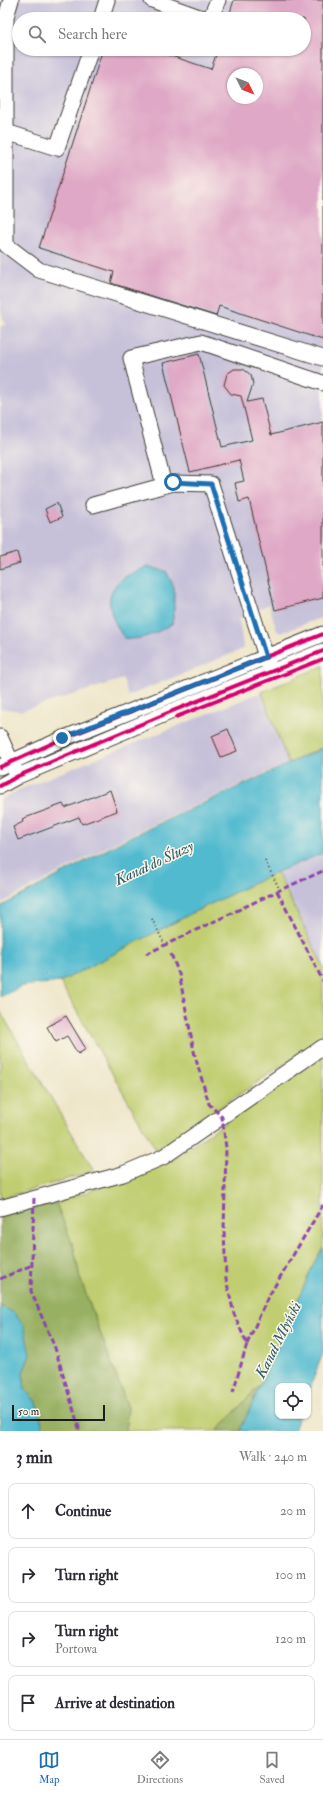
<!DOCTYPE html>
<html lang="en">
<head>
<meta charset="utf-8">
<style>
  body { margin:0; font-family:"IM FELL Double Pica",serif; background:#f2f2f3; color:#2b2b33 }
  .controls { position:absolute; right:12px; bottom:12px; display:grid; overflow:hidden; border-radius:8px; box-shadow:0 1px 3px #0004 }
  .controls button { width:36px; height:36px; display:grid; place-items:center; padding:0; border:0; border-bottom:1px solid #e1e1e2; background:#fff; color:#2b2b33; font:20px sans-serif }
  .compass { position:absolute; left:227px; top:68px; width:36px; height:36px; border-radius:50%; background:#fff; box-shadow:0 1px 3px #0004; rotate:132deg }
  .scale { position:absolute; left:12px; bottom:10px; width:93px; box-sizing:border-box; padding-left:4px; border:2px solid #1c1c1c; border-top:0; font-size:11px; line-height:14px; white-space:nowrap; color:#1c1c1c; -webkit-text-stroke:3px #fbf7ec; paint-order:stroke }
  .stop { position:absolute; width:12px; height:12px; margin:-9px; border:3px solid #1f6fb2; border-radius:50%; background:#fff }
  .stop.end { background:#1f6fb2; border-color:#fff; box-shadow:0 1px 4px #0008 }
  .list { margin:0; padding:0; list-style:none }
  h2 { display:flex; justify-content:space-between; align-items:center; height:52px; margin:0; padding:0 16px; font-size:17px }
  h2 small { font-size:13px; font-weight:400; color:#7c7c81 }
  .list li { display:grid; grid-template-columns:26px 1fr auto; gap:12px; align-items:center; box-sizing:border-box; height:56px; margin:0 8px 8px; padding:0 8px; border:1px solid #e1e1e2; border-radius:8px }
  .list b { display:block; font-size:15px; white-space:nowrap }
  .list p { margin:0; font-size:13px; white-space:nowrap; color:#7c7c81 }
  .list em { font-size:13px; font-style:normal; color:#7c7c81 }
  .icon { flex:none; width:22px; height:22px; fill:none; stroke:currentColor; stroke-width:2; stroke-linecap:round; stroke-linejoin:round }
  .map { position:relative; flex:none; width:323px; height:1431px; overflow:hidden }
  .search { position:absolute; background:#fff; box-shadow:0 1px 3px #0004; left:12px; right:12px; top:12px; height:44px; display:flex; align-items:center; gap:10px; box-sizing:border-box; padding:0 14px; border-radius:22px; color:#7c7c81; font-size:15px }
  .sheet { height:308px; background:#fff }
  nav { display:flex; justify-content:space-around; align-items:center; box-sizing:border-box; height:56px; border-top:1px solid #e1e1e2; background:#fff; font-size:11px; color:#7c7c81 }
  nav a { display:grid; justify-items:center; gap:2px }
  nav .on { color:#1f6fb2 }
  .map>svg:first-child { display:block }
  .industrial { fill:#c6c0d9; fill-rule:evenodd }
  .green { fill:#c0cd6f; stroke:#6e7446 }
  .forest { fill:#98b062; stroke:#5a663f }
  .water { fill:#51bacf; stroke:#366b76 }
  .building { fill:#dfa8c6; fill-rule:evenodd }
  .lines { fill:none; stroke-linecap:round; stroke-linejoin:round }
  .minor-casing { stroke:#3c3a36; stroke-width:17 }
  .path { stroke:#3c3a36; stroke-width:2; stroke-dasharray:1 3; stroke-linecap:butt }
  .minor { stroke:#fff; stroke-width:15 }
  .quiet { stroke:#8e44ad; stroke-width:3; stroke-dasharray:6 3; stroke-linecap:butt }
  .cycleway-casing { stroke:#fbf7ec; stroke-width:6 }
  .cycleway { stroke:#d6006c; stroke-width:4 }
  .route { stroke:#1f6fb2; stroke-width:5 }
  .labels { text-anchor:middle; stroke-width:3; stroke-linejoin:round; paint-order:stroke }
  .water-label { font-size:15px; font-style:italic; fill:#315b64; stroke:#fbf7ec }
</style>
</head>
<body>
<div class="map">
<svg width="323" height="1431" viewBox="0 0 323 1431">
  <rect width="100%" height="100%" fill="#fbf7ec"/>
  <filter id="ink" filterUnits="userSpaceOnUse"><feTurbulence type="fractalNoise" baseFrequency=".025" numOctaves="2"/><feDisplacementMap in="SourceGraphic" scale="8" xChannelSelector="R" yChannelSelector="G"/><feConvolveMatrix kernelMatrix="1 2 1 2 8 2 1 2 1" color-interpolation-filters="sRGB"/></filter>
  <filter id="wash" filterUnits="userSpaceOnUse"><feTurbulence type="fractalNoise" baseFrequency=".012" numOctaves="4" result="noise"/><feDisplacementMap in="SourceGraphic" scale="16" xChannelSelector="R" yChannelSelector="G"/><feGaussianBlur stdDeviation="0.9" result="paint"/><feColorMatrix in="noise" values="0 0 0 0 0 0 0 0 0 0 0 0 0 0 0 0 0 1.4 0 .05"/><feComposite in="paint" operator="in"/></filter>
  <g filter="url(#wash)">
    <rect width="100%" height="100%" fill="#eee5c8"/>
    <!-- industrial -->
    <g class="industrial">
      <path d="M0 0H323V617L281 633 277 631 269 604 239 619 243 645V649L128 696 123 679 21 711 0 708V327L5 324 0 308ZM19 19H304V49H19ZM233 74H257V98H233Z"/>
      <path d="M262 692 288 763 126 837 0 904V800L18 790Z"/>
      <path d="M323 853V966L277 872Z"/>
    </g>
    <!-- green -->
    <g class="green">
      <path d="M323 666V747L288 763 262 692Z"/>
      <path d="M277 872 323 966V1038L156 1150 60 982 198 910Z"/>
      <path d="M0 1011 94 1171 0 1199Z"/>
      <path d="M323 1055V1247L315 1261 260 1385 217 1431H125L128 1408 80 1278 74 1248 56 1203 167 1163Z"/>
    </g>
    <!-- forest -->
    <g class="forest">
      <path d="M56 1203 74 1248 80 1278 128 1408 125 1431H44L36 1402 25 1389 23 1372 30 1355 3 1307 0 1308V1216Z"/>
      <path d="M260 1385 240 1431H217Z"/>
    </g>
    <!-- water -->
    <g class="water">
      <path d="M148 567 166 571 174 587V612L172 624C157 632 141 642 124 638 100 601 105 581 148 567Z"/>
      <path d="M323 748V853L277 872 198 910 60 982 22 986 0 997V907L128 838Z"/>
      <path d="M323 1247V1353L308 1393V1386H278V1416H299L294 1431H240L315 1261Z"/>
      <path d="M3 1307 14 1313 24 1325 30 1355 23 1372 25 1389 36 1402 44 1431H0V1308Z"/>
    </g>
    <g id="blocks">
      <!-- building -->
      <g class="building">
        <path d="M234 0H323V340L219 306 216 316 111 283 114 272 39 248 103 49H150L211 69 218 49H304V19H228ZM233 74H257V98H233Z"/>
        <path d="M199 354 222 447 252 440 241 396 231 394 224 385 227 374 234 369H243L251 375 253 384 247 402 262 399 271 435 323 422V598L275 610 249 499 239 502 235 483 244 481 239 460 190 472 163 363Z"/>
        <path d="M57 503 62 517 50 522 45 509Z"/>
        <path d="M17 552 20 563 0 569V557Z"/>
        <path d="M228 729 237 751 221 757 212 736Z"/>
        <path d="M110 790 117 811 82 824 79 817 18 840 13 827 23 822 22 819 63 804 65 808Z"/>
        <path d="M66 1016 86 1049 78 1054 67 1036 56 1042 47 1027Z"/>
      </g>
    </g>
  </g>
  <g filter="url(#ink)">
    <use href="#blocks" fill-opacity="0" stroke="#3c3a36" stroke-width="1"/>
    <g class="lines">
      <!-- minor casing -->
      <g class="minor-casing">
        <g id="minor">
          <path d="M11 0 6 17V245L39 270 323 358"/>
          <path d="M152 0 205 19"/>
          <path d="M101 19 107 0"/>
          <path d="M210 19 218 0"/>
          <path d="M6 132 57 148 91 49"/>
          <path d="M164 485 131 358 201 342 323 383"/>
          <path d="M93 505 173 483 211 484 269 666"/>
          <path d="M0 737 15 770"/>
          <path d="M0 767 62 739 323 634"/>
          <path d="M0 786 18 776 170 712 323 651"/>
          <path d="M0 1208 123 1174 163 1157 323 1047"/>
        </g>
      </g>
      <!-- path -->
      <g class="path">
        <path d="M265 861 280 890"/>
        <path d="M152 919 165 945"/>
      </g>
      <!-- minor -->
      <use href="#minor" class="minor"/>
      <!-- quiet -->
      <g class="quiet">
        <path d="M277 891 323 981"/>
        <path d="M146 954 280 890 323 871"/>
        <path d="M171 954 179 974 195 1056 209 1104 222 1117 226 1148 224 1230 226 1279 234 1314 247 1344 233 1392"/>
        <path d="M34 1198 31 1291 55 1348 79 1428 78 1431"/>
        <path d="M0 1279 32 1265"/>
        <path d="M247 1344 267 1299 323 1205"/>
      </g>
      <!-- cycleway casing -->
      <g class="cycleway-casing">
        <g id="cycleway">
          <path d="M176 717 323 659"/>
          <path d="M0 767 62 739 323 634"/>
          <path d="M0 786 18 776 170 712 323 651"/>
        </g>
      </g>
      <!-- cycleway -->
      <use href="#cycleway" class="cycleway"/>
    </g>
  </g>
  <g class="lines" filter="url(#ink)">
    <!-- route -->
    <path class="route" d="M62 738 266 657 211 484 173 482"/>
  </g>
  <g class="labels">
    <!-- water labels -->
    <g class="water-label">
      <text transform="translate(154 863) rotate(-25)" y="5">Kanał do Śluzy</text>
      <text transform="translate(278 1340) rotate(-63)" y="5">Kanał Młyński</text>
    </g>
  </g>
</svg>
<div class="controls">
<button><svg class="icon" aria-label="locate" viewBox="0 0 24 24"><circle cx="12" cy="12" r="6"/><path d="M12 2v4M12 18v4M2 12h4M18 12h4"/></svg></button>
</div>
<svg class="compass" viewBox="-18 -18 36 36"><path d="M0-13l5 13h-10z" fill="#e53935"/><path d="M0 13l5-13h-10z" fill="#7c7c81"/></svg>
<div class="scale">50 m</div>
<div class="stop" style="left:173px;top:482px"></div>
<div class="stop end" style="left:62px;top:738px"></div>
<div class="search"><svg class="icon" aria-label="search" viewBox="0 0 24 24"><circle cx="10" cy="10" r="6"/><path d="M15 15l6 6"/></svg>Search here</div>
</div>
<section class="sheet">
<h2>3 min<small>Walk · 240 m</small></h2>
<ul class="list">
<li><svg class="icon" aria-label="ahead" viewBox="0 0 24 24"><path d="M12 20V5M6 11l6-6 6 6"/></svg><div><b>Continue</b></div><em>20 m</em></li>
<li><svg class="icon" aria-label="right" viewBox="0 0 24 24"><path d="M7 20v-9h11M14 6l5 5-5 5"/></svg><div><b>Turn right</b></div><em>100 m</em></li>
<li><svg class="icon" aria-label="right" viewBox="0 0 24 24"><path d="M7 20v-9h11M14 6l5 5-5 5"/></svg><div><b>Turn right</b><p>Portowa</p></div><em>120 m</em></li>
<li><svg class="icon" aria-label="arrive" viewBox="0 0 24 24"><path d="M6 21V4h12l-3 4 3 4H6"/></svg><div><b>Arrive at destination</b></div></li>
</ul>
</section>
<nav>
<a class="on"><svg class="icon" aria-label="map" viewBox="0 0 24 24"><path d="M3 6l6-2 6 2 6-2v14l-6 2-6-2-6 2zM9 4v14M15 6v14"/></svg>Map</a>
<a><svg class="icon" aria-label="directions" viewBox="0 0 24 24"><path d="M12 3l9 9-9 9-9-9zM9 14v-3h6M13 9l2 2-2 2"/></svg>Directions</a>
<a><svg class="icon" aria-label="saved" viewBox="0 0 24 24"><path d="M7 4h10v16l-5-4-5 4z"/></svg>Saved</a>
</nav>
</body>
</html>
